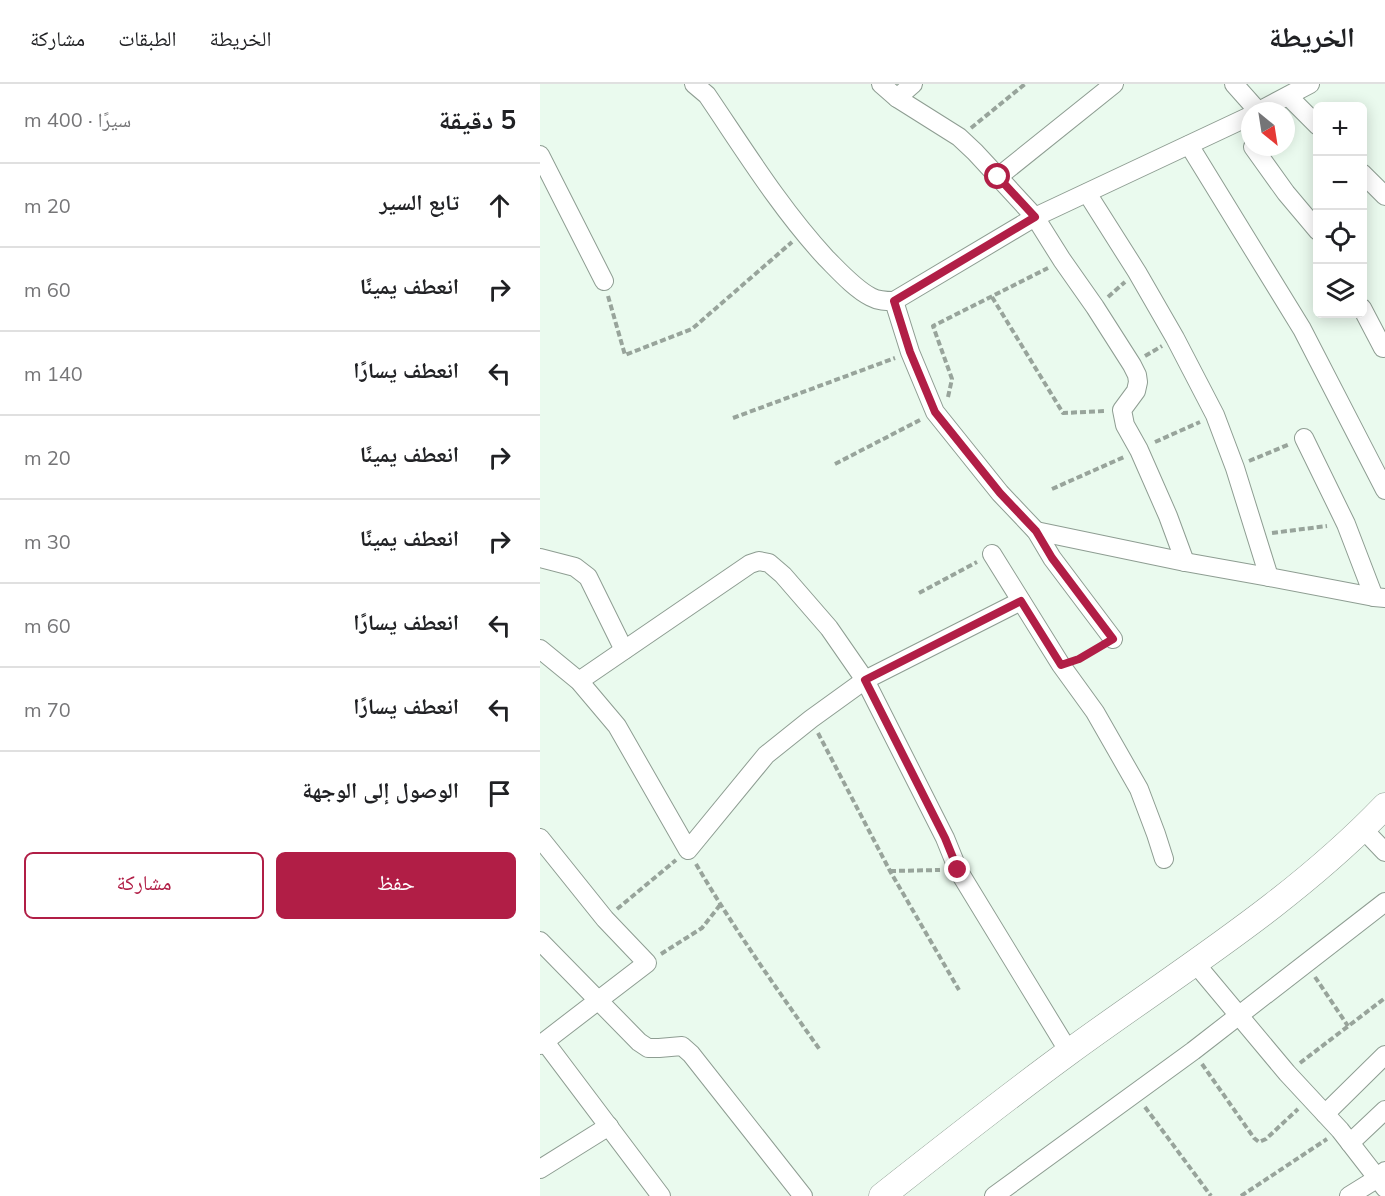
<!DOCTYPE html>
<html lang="ar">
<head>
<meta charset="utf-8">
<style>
  body { margin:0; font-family:Mulish,"Noto Naskh Arabic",sans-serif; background:#f2f2f2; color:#202124; direction:rtl }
  .controls { position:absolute; right:18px; top:18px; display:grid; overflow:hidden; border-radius:9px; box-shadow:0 3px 15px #0003 }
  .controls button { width:54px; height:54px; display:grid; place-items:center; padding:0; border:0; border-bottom:2px solid #e0e0e0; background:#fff; color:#202124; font:30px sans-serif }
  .compass { position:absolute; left:701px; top:18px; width:54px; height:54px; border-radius:50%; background:#fff; box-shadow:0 3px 15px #0003; rotate:150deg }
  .stop { position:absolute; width:18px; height:18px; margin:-14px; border:4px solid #b11e46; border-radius:50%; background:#fff }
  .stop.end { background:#b11e46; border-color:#fff; box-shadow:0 2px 6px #0008 }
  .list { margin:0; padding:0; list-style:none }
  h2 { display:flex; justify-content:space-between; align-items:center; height:78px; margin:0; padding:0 24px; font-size:26px }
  h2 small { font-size:20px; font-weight:400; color:#757577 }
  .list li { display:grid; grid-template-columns:39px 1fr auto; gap:18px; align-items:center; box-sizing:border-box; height:84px; padding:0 24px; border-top:2px solid #e0e0e0 }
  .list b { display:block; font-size:22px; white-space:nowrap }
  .list em { font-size:20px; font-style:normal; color:#757577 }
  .actions { display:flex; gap:12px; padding:18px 24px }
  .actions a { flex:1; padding:14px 0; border:2px solid #b11e46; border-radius:9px; text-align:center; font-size:21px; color:#b11e46 }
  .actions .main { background:#b11e46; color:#fff }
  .icon { flex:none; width:33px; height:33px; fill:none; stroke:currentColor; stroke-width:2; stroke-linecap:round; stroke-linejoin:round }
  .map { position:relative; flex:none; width:845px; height:1112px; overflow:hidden; direction:ltr }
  header { display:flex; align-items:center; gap:36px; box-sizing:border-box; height:84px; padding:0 30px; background:#fff; border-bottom:2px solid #e0e0e0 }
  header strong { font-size:28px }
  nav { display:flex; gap:33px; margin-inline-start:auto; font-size:21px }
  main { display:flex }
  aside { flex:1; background:#fff }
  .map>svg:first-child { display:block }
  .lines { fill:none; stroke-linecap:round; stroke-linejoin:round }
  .minor-casing { stroke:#8e9d92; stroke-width:20 }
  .secondary-casing { stroke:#8e9d92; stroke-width:27 }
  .path { stroke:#98a49b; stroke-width:4; stroke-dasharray:6 3; stroke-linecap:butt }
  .minor { stroke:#fff; stroke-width:18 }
  .secondary { stroke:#fff; stroke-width:26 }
  .route { stroke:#b11e46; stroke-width:8 }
</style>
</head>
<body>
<header>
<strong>الخريطة</strong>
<nav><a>الخريطة</a><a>الطبقات</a><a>مشاركة</a></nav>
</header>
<main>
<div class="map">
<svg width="845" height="1112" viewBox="0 0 845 1112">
  <rect width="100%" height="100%" fill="#eafaee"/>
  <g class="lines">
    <!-- minor casing -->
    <g class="minor-casing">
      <g id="minor">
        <path d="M154 0 167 11C205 67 240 124 286 174 299 187 315 205 331 213 338 217 346 217 354 217L495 133 710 32"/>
        <path d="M341 0 357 14 419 53 435 68 495 133 522 176 555 223 592 281 597 291 598 298 596 307 582 326 585 341 599 366 628 432 645 478"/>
        <path d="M694 0 718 27"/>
        <path d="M748 12 778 42"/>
        <path d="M357 14 373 0"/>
        <path d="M719 27 770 0"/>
        <path d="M649 61 762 245 845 406"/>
        <path d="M713 63 746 109 778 147"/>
        <path d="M0 71 64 197"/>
        <path d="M822 89 845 112"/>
        <path d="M458 93 574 0"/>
        <path d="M547 109 597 188 635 254 675 331 695 384 729 493"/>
        <path d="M354 217 370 268 395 328 460 409 496 447 512 474 573 555"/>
        <path d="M822 224 843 264"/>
        <path d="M764 354 806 440 834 513"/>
        <path d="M496 447 645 478 729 493 834 513 845 514"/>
        <path d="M452 470 521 581 555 628 599 705 616 750 624 775"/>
        <path d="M0 474 35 483 48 493 84 566"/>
        <path d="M0 565 39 597 77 642 148 766 226 671 271 635 325 596 481 517"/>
        <path d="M39 597 210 480 219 477 229 479 243 491 289 544 325 596 405 754 418 786 529 968"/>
        <path d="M823 745 845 768"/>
        <path d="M0 754 65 835 107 879 0 961"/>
        <path d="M0 857 99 958 108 964H119L142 962 151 970 263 1112"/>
        <path d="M655 879 747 989 800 1046 845 1104"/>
        <path d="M5 958 121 1112"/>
        <path d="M785 1030 845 971"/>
        <path d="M810 1059 845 1026"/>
        <path d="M0 1085 69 1042"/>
        <path d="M454 1112 653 967 845 818"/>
        <path d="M809 1112 838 1094 845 1087"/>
      </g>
    </g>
    <!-- secondary casing -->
    <g class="secondary-casing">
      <path id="secondary" d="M342 1112C404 1063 466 1014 529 968 637 889 752 819 845 722"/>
    </g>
    <!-- path -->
    <g class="path">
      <path d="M431 44 485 0"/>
      <path d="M68 212 85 271 152 245 252 158"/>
      <path d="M452 213 523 329 566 327"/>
      <path d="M568 213 585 198"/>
      <path d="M605 272 622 262"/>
      <path d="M408 313 412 295 393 242 508 184"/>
      <path d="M193 334 355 274"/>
      <path d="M615 358 660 338"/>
      <path d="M709 377 750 360"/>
      <path d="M295 380 380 336"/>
      <path d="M512 405 584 373"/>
      <path d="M732 449 787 442"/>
      <path d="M379 509 437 478"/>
      <path d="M537 575 560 563"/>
      <path d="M278 649 350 787 419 906"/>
      <path d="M156 780C194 845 237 905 280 966"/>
      <path d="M350 787 400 786"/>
      <path d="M77 825 136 776"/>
      <path d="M121 870 162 844 180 821"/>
      <path d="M775 893 808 942"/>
      <path d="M760 979 845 914"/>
      <path d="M662 980 714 1054 719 1058 726 1055 758 1025"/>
      <path d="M605 1023 671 1112"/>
      <path d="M701 1112 787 1055"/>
    </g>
    <!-- minor -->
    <use href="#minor" class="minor"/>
    <!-- secondary -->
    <use href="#secondary" class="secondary"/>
  </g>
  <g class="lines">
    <!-- route -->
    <path class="route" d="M418 786 405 754 325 596 481 517 521 581 539 575 573 555 512 474 496 447 460 409 395 328 370 268 354 217 495 133 458 93"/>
  </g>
</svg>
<div class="controls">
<button>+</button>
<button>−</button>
<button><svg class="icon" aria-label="locate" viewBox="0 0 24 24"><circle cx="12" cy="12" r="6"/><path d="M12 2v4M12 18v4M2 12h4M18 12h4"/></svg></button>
<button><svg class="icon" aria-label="layers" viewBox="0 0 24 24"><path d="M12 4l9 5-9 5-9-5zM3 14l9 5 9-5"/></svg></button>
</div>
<svg class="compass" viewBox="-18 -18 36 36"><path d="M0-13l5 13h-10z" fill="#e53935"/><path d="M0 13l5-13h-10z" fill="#757577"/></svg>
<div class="stop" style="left:458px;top:93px"></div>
<div class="stop end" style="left:418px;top:786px"></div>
</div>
<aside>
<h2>5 دقيقة<small>سيرًا · 400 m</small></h2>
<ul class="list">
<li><svg class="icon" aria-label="ahead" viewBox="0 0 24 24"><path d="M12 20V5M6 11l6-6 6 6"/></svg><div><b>تابع السير</b></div><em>20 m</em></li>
<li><svg class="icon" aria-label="right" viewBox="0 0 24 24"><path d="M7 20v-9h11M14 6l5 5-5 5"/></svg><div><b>انعطف يمينًا</b></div><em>60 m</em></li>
<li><svg class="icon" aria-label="left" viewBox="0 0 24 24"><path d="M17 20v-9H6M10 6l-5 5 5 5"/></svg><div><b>انعطف يسارًا</b></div><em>140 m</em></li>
<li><svg class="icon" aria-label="right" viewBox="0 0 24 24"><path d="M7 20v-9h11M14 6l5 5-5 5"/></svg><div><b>انعطف يمينًا</b></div><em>20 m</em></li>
<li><svg class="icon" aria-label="right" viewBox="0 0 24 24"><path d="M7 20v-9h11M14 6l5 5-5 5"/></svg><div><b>انعطف يمينًا</b></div><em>30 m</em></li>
<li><svg class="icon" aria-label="left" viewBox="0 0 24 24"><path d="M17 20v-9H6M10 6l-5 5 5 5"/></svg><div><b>انعطف يسارًا</b></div><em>60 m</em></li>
<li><svg class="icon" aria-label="left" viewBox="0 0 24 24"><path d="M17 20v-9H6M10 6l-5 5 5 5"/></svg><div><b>انعطف يسارًا</b></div><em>70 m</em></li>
<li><svg class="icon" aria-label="arrive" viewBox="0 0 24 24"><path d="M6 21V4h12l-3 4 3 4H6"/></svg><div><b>الوصول إلى الوجهة</b></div></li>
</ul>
<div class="actions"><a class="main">حفظ</a><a>مشاركة</a></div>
</aside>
</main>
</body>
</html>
